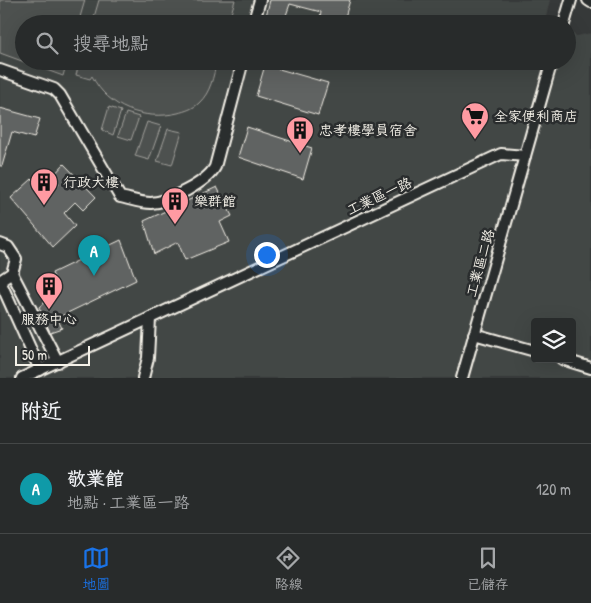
<!DOCTYPE html>
<html lang="zh-TW">
<head>
<meta charset="utf-8">
<style>
  body { margin:0; font-family:"Patrick Hand","LXGW WenKai TC",sans-serif; background:#343737; color:#f1f3f6 }
  .controls { position:absolute; right:15px; bottom:15px; display:grid; overflow:hidden; border-radius:5px; box-shadow:0 5px 20px #0002 }
  .controls button { width:45px; height:45px; display:grid; place-items:center; padding:0; border:0; border-bottom:1px solid #444747; background:#282b2b; color:#f1f3f6; font:25px sans-serif }
  .scale { position:absolute; left:15px; bottom:12px; width:75px; box-sizing:border-box; padding-left:5px; border:2px solid #f4f1e8; border-top:0; font-size:14px; line-height:18px; white-space:nowrap; color:#f4f1e8; -webkit-text-stroke:4px #2a2d2e; paint-order:stroke }
  .you { position:absolute; left:266px; top:254px; width:18px; height:18px; margin:-12px; border:4px solid #fff; border-radius:50%; background:#1a73e8; box-shadow:0 0 0 8px #1a73e833 }
  .badge { display:grid; place-items:center; width:32px; height:32px; border-radius:50%; background:#1a73e8; color:#fff; font-size:16px; font-weight:700 }
  .pin { position:absolute; translate:-50% -41px; filter:drop-shadow(0 1px 2px #0008) }
  .pin::after { content:''; position:absolute; top:26px; width:18px; height:15px; background:inherit; clip-path:polygon(0 0,100% 0,50% 100%) }
  .list { margin:0; padding:0; list-style:none }
  h2 { display:flex; justify-content:space-between; align-items:center; height:65px; margin:0; padding:0 20px; font-size:21px }
  h2 small { font-size:16px; font-weight:400; color:#a5a7a9 }
  .list li { display:grid; grid-template-columns:32px 1fr auto; gap:15px; align-items:center; box-sizing:border-box; height:90px; padding:0 20px; border-top:1px solid #444747 }
  .list b { display:block; font-size:19px; white-space:nowrap }
  .list p { margin:0; font-size:16px; white-space:nowrap; color:#a5a7a9 }
  .list em { font-size:16px; font-style:normal; color:#a5a7a9 }
  .icon { flex:none; width:28px; height:28px; fill:none; stroke:currentColor; stroke-width:2; stroke-linecap:round; stroke-linejoin:round }
  .map { position:relative; flex:none; width:591px; height:378px; overflow:hidden }
  .search { position:absolute; background:#282b2b; box-shadow:0 5px 20px #0002; left:15px; right:15px; top:15px; height:55px; display:flex; align-items:center; gap:12px; box-sizing:border-box; padding:0 18px; border-radius:28px; color:#a5a7a9; font-size:19px }
  .sheet { height:155px; background:#282b2b }
  nav { display:flex; justify-content:space-around; align-items:center; box-sizing:border-box; height:70px; border-top:1px solid #444747; background:#282b2b; font-size:14px; color:#a5a7a9 }
  nav a { display:grid; justify-items:center; gap:2px }
  nav .on { color:#1a73e8 }
  .map>svg:first-child { display:block }
  .built { fill:#434645; fill-rule:evenodd }
  .green { fill:#4e514f; stroke:#a1a19c }
  .building { fill:#616362; stroke:#f4f1e8 }
  .lines { fill:none; stroke-linecap:round; stroke-linejoin:round }
  .minor-casing { stroke:#f4f1e8; stroke-width:14 }
  .minor { stroke:#2a2d2e; stroke-width:10 }
  .labels { text-anchor:middle; stroke-width:5; stroke-linejoin:round; paint-order:stroke }
  .poi-label { font-size:14px; fill:#f4f1e8; stroke:#2a2d2e; text-anchor:start }
  .street-label { font-size:14px; fill:#f4f1e8; stroke:#2a2d2e }
</style>
</head>
<body>
<div class="map">
<svg width="591" height="378" viewBox="0 0 591 378">
  <rect width="100%" height="100%" fill="#363939"/>
  <filter id="ink" filterUnits="userSpaceOnUse"><feTurbulence type="fractalNoise" baseFrequency=".02" numOctaves="2"/><feDisplacementMap in="SourceGraphic" scale="10" xChannelSelector="R" yChannelSelector="G"/><feConvolveMatrix kernelMatrix="1 2 1 2 8 2 1 2 1" color-interpolation-filters="sRGB"/></filter>
  <g filter="url(#ink)">
    <!-- built -->
    <path class="built" d="M0 0H550L546 17 556 24H24V61H567V31L577 36 591 33V378H0ZM535 322H572V359H535Z"/>
    <!-- green -->
    <g class="green">
      <path d="M0 0H85L78 24H24V61H67L63 76 0 53Z"/>
      <path d="M99 0H235L228 24H92Z"/>
      <path d="M80 61H217C213 77 211 92 199 103 193 109 185 111 178 113 144 121 108 108 92 76L90 79 76 75Z"/>
      <path d="M109 107 121 111 113 135 102 130Z"/>
      <path d="M126 113 139 117 131 140 118 136Z"/>
      <path d="M147 122 161 126 149 160 135 156Z"/>
      <path d="M168 129 182 132 172 165 157 161Z"/>
    </g>
    <!-- building -->
    <g class="building">
      <path d="M270 0H350L343 24H319L321 12 290 4 283 24H264Z"/>
      <path d="M265 65 328 83 318 115 256 96Z"/>
      <path d="M0 108 40 119 34 138 12 132 2 166H0Z"/>
      <path d="M247 127 312 148 303 179 238 157Z"/>
      <path d="M64 164 96 197 83 210 75 202 64 213 75 226 53 247 11 198 32 179 48 195 59 183 52 177Z"/>
      <path d="M217 187 232 216 220 222 229 242 185 260 178 242 154 254 144 221Z"/>
      <path d="M121 240 136 280 57 318 62 328 50 332 39 307 59 290 52 273Z"/>
    </g>
    <g class="lines">
      <!-- minor casing -->
      <g class="minor-casing">
        <g id="minor">
          <path d="M588 0 591 2"/>
          <path d="M253 24 260 0"/>
          <path d="M564 24 571 0"/>
          <path d="M0 70 54 89 60 95 120 197C130 199 141 203 151 203 169 202 207 182 215 167L243 61"/>
          <path d="M0 244 8 247 16 259 12 273 0 281 40 370"/>
          <path d="M12 273 58 362"/>
          <path d="M474 334 535 351"/>
          <path d="M562 359 591 368"/>
          <path d="M22 378 501 154 525 156 552 61"/>
          <path d="M143 378 148 358 150 318"/>
          <path d="M462 378 525 156"/>
        </g>
      </g>
      <!-- minor -->
      <use href="#minor" class="minor"/>
    </g>
  </g>
  <!-- icons -->
  <defs>
    <g id="supermarket-pin" transform="scale(1.4375)"><path d="M0 17L-7.5 6A9.5 9.5 0 1 1 7.5 6Z" fill="#ff9aa2" stroke="#2a2d2e"/><path d="M-6-5.5h2.5l.6 2H6L4.5 2H-2.5L-4.4-4H-6ZM-1.5 3.2a1.3 1.3 0 1 0 .1 0ZM3 3.2a1.3 1.3 0 1 0 .1 0Z" fill="#111"/></g>
    <g id="building-pin" transform="scale(1.4375)"><path d="M0 17L-7.5 6A9.5 9.5 0 1 1 7.5 6Z" fill="#ff9aa2" stroke="#2a2d2e"/><path d="M-4-6H4V6H1V3H-1V6H-4ZM-2.5-4.3h1.7v1.8h-1.7ZM.8-4.3h1.7v1.8H.8ZM-2.5-1h1.7V.8h-1.7ZM.8-1h1.7V.8H.8Z" fill="#111"/></g>
  </defs>
  <g fill-rule="evenodd">
    <use href="#supermarket-pin" x="475" y="116"/>
    <use href="#building-pin" x="300" y="130"/>
    <use href="#building-pin" x="44" y="182"/>
    <use href="#building-pin" x="175" y="201"/>
    <use href="#building-pin" x="49" y="286"/>
  </g>
  <g class="labels">
    <!-- poi labels -->
    <g class="poi-label">
      <text x="494" y="121">全家便利商店</text>
      <text x="319" y="135">忠孝樓學員宿舍</text>
      <text x="63" y="187">行政大樓</text>
      <text x="194" y="206">樂群館</text>
      <text x="49" y="324" text-anchor="middle">服務中心</text>
    </g>
    <!-- street labels -->
    <g class="street-label">
      <text transform="translate(379 196) rotate(-25)" y="5">工業區一路</text>
      <text transform="translate(480 263) rotate(-74)" y="5">工業區二路</text>
    </g>
  </g>
</svg>
<div class="controls">
<button><svg class="icon" aria-label="layers" viewBox="0 0 24 24"><path d="M12 4l9 5-9 5-9-5zM3 14l9 5 9-5"/></svg></button>
</div>
<div class="scale">50 m</div>
<div class="you"></div>
<div class="pin badge" style="left:94px;top:276px;background:#0f9aa8">A</div>
<div class="search"><svg class="icon" aria-label="search" viewBox="0 0 24 24"><circle cx="10" cy="10" r="6"/><path d="M15 15l6 6"/></svg>搜尋地點</div>
</div>
<section class="sheet">
<h2>附近<small></small></h2>
<ul class="list">
<li><span class="badge" style="background:#0f9aa8">A</span><div><b>敬業館</b><p>地點 · 工業區一路</p></div><em>120 m</em></li>
</ul>
</section>
<nav>
<a class="on"><svg class="icon" aria-label="map" viewBox="0 0 24 24"><path d="M3 6l6-2 6 2 6-2v14l-6 2-6-2-6 2zM9 4v14M15 6v14"/></svg>地圖</a>
<a><svg class="icon" aria-label="directions" viewBox="0 0 24 24"><path d="M12 3l9 9-9 9-9-9zM9 14v-3h6M13 9l2 2-2 2"/></svg>路線</a>
<a><svg class="icon" aria-label="saved" viewBox="0 0 24 24"><path d="M7 4h10v16l-5-4-5 4z"/></svg>已儲存</a>
</nav>
</body>
</html>
